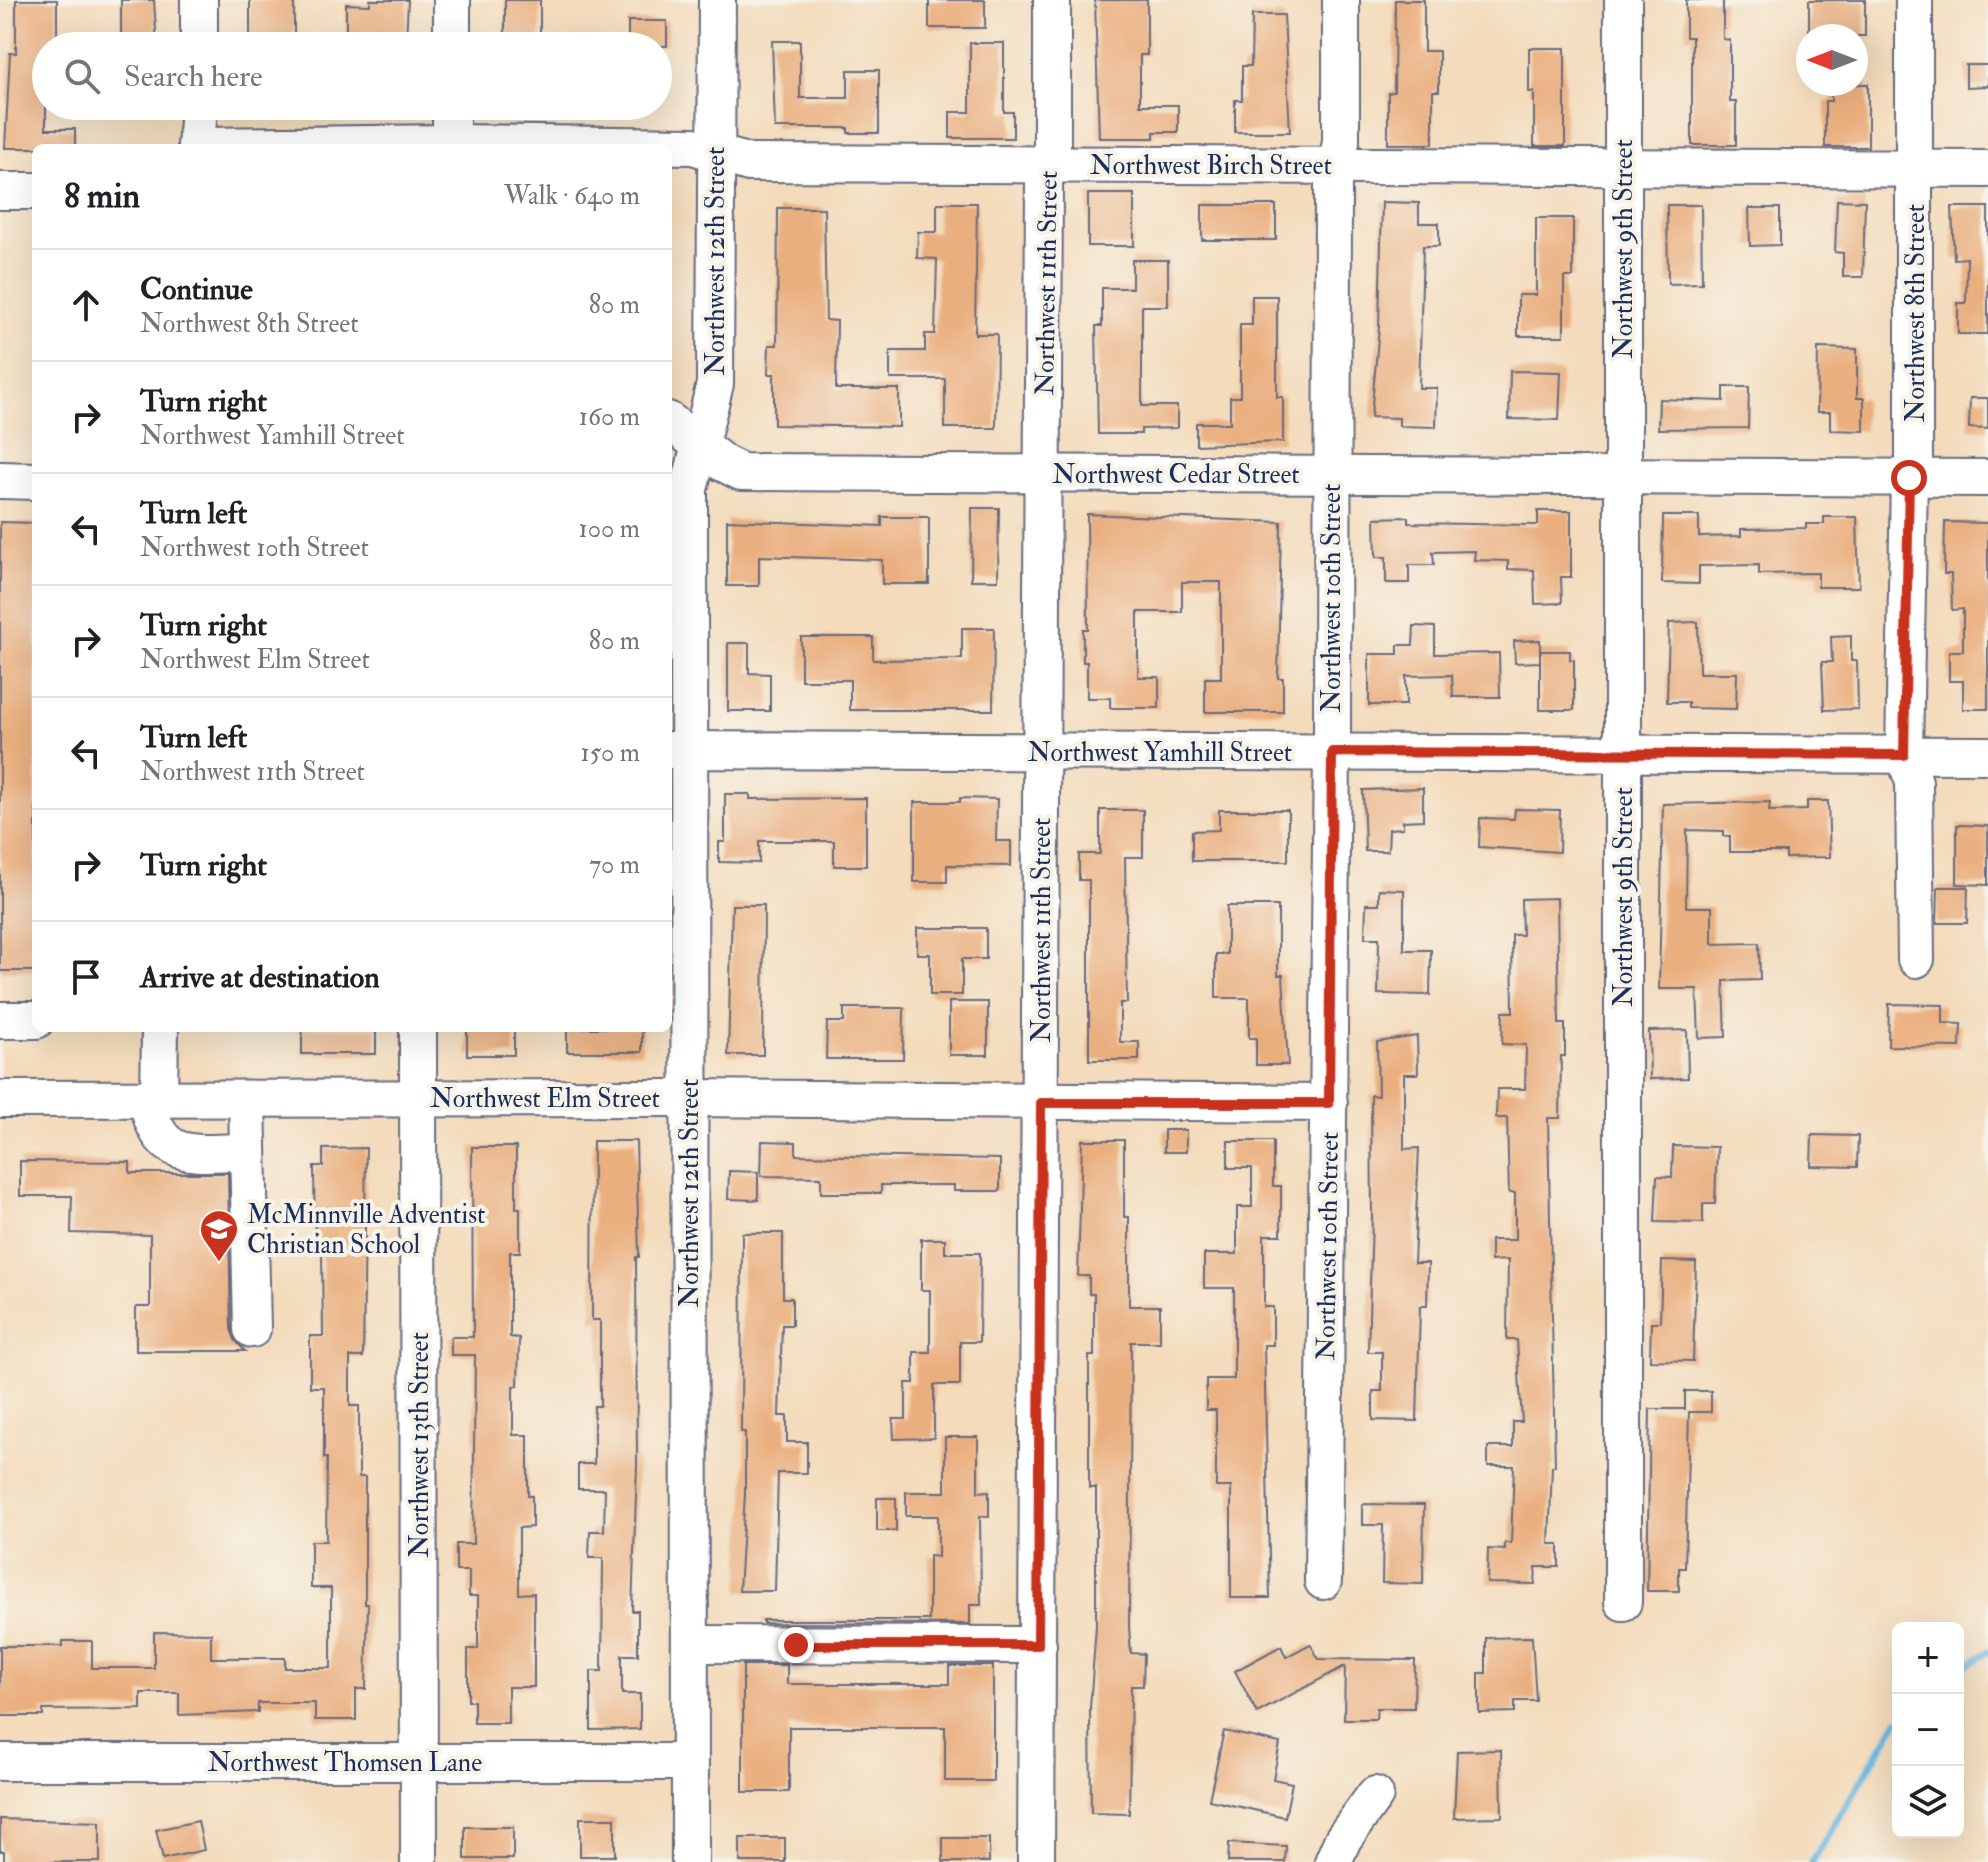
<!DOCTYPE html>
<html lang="en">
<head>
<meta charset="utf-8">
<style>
  body { margin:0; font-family:"IM FELL Double Pica",serif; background:#f6f6f6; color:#202124 }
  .controls { position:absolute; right:24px; bottom:24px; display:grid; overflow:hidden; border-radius:12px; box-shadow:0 8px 32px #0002 }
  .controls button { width:72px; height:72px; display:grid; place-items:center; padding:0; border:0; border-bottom:2px solid #e0e0e0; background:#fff; color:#202124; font:40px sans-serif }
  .compass { position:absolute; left:1796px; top:24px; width:72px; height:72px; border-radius:50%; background:#fff; box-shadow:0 8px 32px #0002; rotate:270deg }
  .stop { position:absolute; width:24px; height:24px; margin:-18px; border:6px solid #c8321e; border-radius:50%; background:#fff }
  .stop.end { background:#c8321e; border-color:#fff; box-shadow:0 2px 8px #0008 }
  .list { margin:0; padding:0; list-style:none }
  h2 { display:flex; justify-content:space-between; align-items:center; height:104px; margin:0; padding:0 32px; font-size:34px }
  h2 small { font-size:26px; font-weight:400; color:#757577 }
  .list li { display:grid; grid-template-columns:52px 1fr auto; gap:24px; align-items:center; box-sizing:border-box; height:112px; padding:0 32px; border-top:2px solid #e0e0e0 }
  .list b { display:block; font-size:30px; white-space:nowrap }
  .list p { margin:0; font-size:26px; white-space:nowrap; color:#757577 }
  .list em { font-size:26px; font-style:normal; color:#757577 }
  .icon { flex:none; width:44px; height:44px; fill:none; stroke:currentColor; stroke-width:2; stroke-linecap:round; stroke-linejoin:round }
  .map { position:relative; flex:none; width:1988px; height:1862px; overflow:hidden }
  .search { position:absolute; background:#fff; box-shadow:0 8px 32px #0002; left:32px; top:32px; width:640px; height:88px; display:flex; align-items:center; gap:20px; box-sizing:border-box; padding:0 28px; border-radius:44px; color:#757577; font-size:30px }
  .panel { position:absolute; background:#fff; box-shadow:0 8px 32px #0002; left:32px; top:144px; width:640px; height:888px; border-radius:12px }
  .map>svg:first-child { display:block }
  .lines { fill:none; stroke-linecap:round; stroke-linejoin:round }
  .stream { stroke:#68b8e3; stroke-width:7 }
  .building { fill:#eaaf7f }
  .minor-casing { stroke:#676b7f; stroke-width:40 }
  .minor { stroke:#fff; stroke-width:36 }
  .route { stroke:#c8321e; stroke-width:10 }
  .labels { text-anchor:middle; stroke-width:8; stroke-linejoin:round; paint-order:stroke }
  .street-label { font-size:26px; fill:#1b2f5e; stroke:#f7f3e8 }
  .poi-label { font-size:26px; fill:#1b2f5e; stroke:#f7f3e8; text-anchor:start }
</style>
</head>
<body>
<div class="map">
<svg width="1988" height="1862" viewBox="0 0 1988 1862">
  <rect width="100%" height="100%" fill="#f7f3e8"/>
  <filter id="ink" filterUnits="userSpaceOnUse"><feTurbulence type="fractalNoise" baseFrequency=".0125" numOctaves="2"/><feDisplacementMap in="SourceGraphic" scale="16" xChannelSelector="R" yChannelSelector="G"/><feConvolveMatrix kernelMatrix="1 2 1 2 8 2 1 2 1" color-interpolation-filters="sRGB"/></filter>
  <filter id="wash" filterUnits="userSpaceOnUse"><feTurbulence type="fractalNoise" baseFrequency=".006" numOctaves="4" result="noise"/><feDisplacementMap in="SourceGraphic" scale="32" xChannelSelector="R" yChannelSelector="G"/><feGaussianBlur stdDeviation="1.8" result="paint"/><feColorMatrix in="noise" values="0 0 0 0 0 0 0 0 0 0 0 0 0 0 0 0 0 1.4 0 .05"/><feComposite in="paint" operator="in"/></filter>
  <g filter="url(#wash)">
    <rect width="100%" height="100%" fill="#f3dbbb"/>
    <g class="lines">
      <!-- stream -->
      <g class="stream">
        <path d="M1958 1671 1988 1652"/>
        <path d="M1812 1862 1898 1720"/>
      </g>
    </g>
    <g id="blocks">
      <!-- building -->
      <g class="building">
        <path d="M16 0H57V46H46V129H75V148H5L10 53H16Z"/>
        <path d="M121 0H154L157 46H121Z"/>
        <rect x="250" y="0" width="44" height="41"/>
        <path d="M370 0H408L406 42 346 41V4L370 5Z"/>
        <rect x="505" y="0" width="35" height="41"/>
        <rect x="929" y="0" width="56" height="28"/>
        <path d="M1095 0H1147V55H1140V105H1178V132H1154V138H1099Z"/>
        <path d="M1395 0H1424V51H1439V91H1433V144H1388V93L1394 92Z"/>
        <path d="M1686 0H1723V39L1730 40V102H1736V145H1692V37H1686Z"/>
        <rect x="1809" y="0" width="56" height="36"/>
        <path d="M1252 15H1284L1290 132H1235V100H1242V66H1251Z"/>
        <rect x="628" y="21" width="39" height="25"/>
        <path d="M772 41H800V98H848V70H879V133H848V128H775Z"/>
        <path d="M970 43H1004V112H1013V138H950V112H970Z"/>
        <path d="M1529 48H1565V146H1534V92H1529Z"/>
        <path d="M1966 65H1988V86L1966 87Z"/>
        <path d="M1831 84H1868V147H1825V101H1831Z"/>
        <rect x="1088" y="194" width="46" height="52"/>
        <path d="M1837 200 1865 201 1863 277H1843V253L1835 252Z"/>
        <path d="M1382 202 1419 203V223H1439V246H1423L1419 388H1437L1436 427 1399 426V418L1371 417 1379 327Z"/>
        <path d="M937 203H977L975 334H997L996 428H945V379H890V351H925V334H935L937 259 917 258 918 232H937Z"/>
        <rect x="1202" y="205" width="74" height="35"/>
        <path d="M1667 205H1701L1702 283 1668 284Z"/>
        <path d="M1952 207H1988V334H1958V303H1966L1967 258 1954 259Z"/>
        <path d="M778 208H824L826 320 837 321 836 389H899V427L774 425V374H768L769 345H777Z"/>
        <path d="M1749 208H1780V245L1750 246Z"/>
        <path d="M1536 218H1573V277H1564V336H1518V295H1536Z"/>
        <path d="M1132 260H1168V306H1142V406H1177V428L1141 429V434H1098L1096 326H1102V288H1132Z"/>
        <path d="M1252 296H1277V397H1283V442L1196 445V423H1230V397H1240V325H1252Z"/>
        <path d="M1818 348 1857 349V398H1864V431L1830 430V412H1817Z"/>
        <path d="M1510 371 1561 372 1559 420 1509 419Z"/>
        <path d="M1724 387H1749L1748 428 1658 429 1659 399 1724 401Z"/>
        <path d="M1970 398H1988V429L1969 428Z"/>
        <path d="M972 508H999L998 580H971Z"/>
        <path d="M1538 511H1571V577H1561L1562 603 1535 604 1534 570 1508 569V561L1474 560 1475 551 1433 552 1434 565H1409V583H1386V557H1376L1375 518 1408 517V523L1538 525Z"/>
        <path d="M1087 514 1281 522 1278 678H1283V712H1205V678H1221V582H1182V612H1138V677H1159V708H1110V698H1087V662H1083V629H1088Z"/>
        <path d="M1663 516H1699V537L1741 536V529L1806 528V524H1824V517H1857L1859 587H1818V573L1759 574V565L1699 566V584L1662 583Z"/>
        <path d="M882 517H929V584H882V560L759 556V586H727V520L882 526Z"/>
        <path d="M0 522 36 523V971H0Z"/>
        <path d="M1945 522 1988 523V709H1963V681H1949V651H1963V609L1952 610 1951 574H1944Z"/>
        <path d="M1698 622 1699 673H1737L1736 709 1688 708V702H1667L1669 623Z"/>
        <path d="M1414 626 1435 627V654L1499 653 1500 697H1453L1452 675 1406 676V705H1369V654H1398V645H1413Z"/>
        <path d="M962 628H994L993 710H850V680H801V637H873V660L962 659Z"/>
        <path d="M1851 636V661H1857L1858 709 1824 710 1822 662H1832L1831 637Z"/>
        <path d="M1540 640V662L1515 663 1514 641Z"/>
        <path d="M728 643H749V673L770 674V711H728Z"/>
        <path d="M1540 651H1570V660H1574V710H1540Z"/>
        <path d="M1423 788V820L1403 821V828L1389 829 1388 851H1365L1363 790Z"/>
        <path d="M725 794H750V799L866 798V866H834V841H759V863L719 862V842H725Z"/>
        <path d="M960 798 997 799 996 841H1011V866L947 865V882H914V802H960Z"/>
        <path d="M1807 801H1828L1830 857 1786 858V852H1730V836H1724V831L1687 830 1686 907H1712V944L1759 943 1760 980 1724 981 1726 1037 1699 1038 1697 989H1659L1663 804 1770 802 1769 811 1807 810Z"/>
        <path d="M1515 809 1560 810 1559 852 1479 847 1480 818 1514 819Z"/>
        <path d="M1100 810H1143V857H1125L1127 1003H1120V1042H1139V1060H1089V880H1079V854H1100Z"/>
        <path d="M1219 810H1288V861H1192V831L1219 830Z"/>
        <path d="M1957 825 1988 826V885L1957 884Z"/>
        <path d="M1938 887H1968L1967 923H1937Z"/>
        <path d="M1379 889 1404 890V950H1431L1430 995 1378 994 1379 938H1365L1366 904H1379Z"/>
        <path d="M1557 898 1559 1024H1565V1056H1561L1560 1118H1548L1555 1466H1552L1549 1544H1559V1567H1536L1535 1584 1487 1583 1488 1549 1505 1550V1543H1511L1514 1466H1488V1447H1513V1422H1522L1517 1340H1507L1508 1260 1491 1261V1240H1515V1193H1509L1507 1118H1496L1497 1089H1525L1526 1045 1502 1044 1503 1012H1513L1512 935H1522L1521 899Z"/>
        <path d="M732 905H764L763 1055H728Z"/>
        <path d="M1227 906H1278V975H1283L1288 1065H1256V1038H1249V998H1216V954H1227Z"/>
        <path d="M917 928H986V959H962V995H930V954H917Z"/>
        <rect x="949" y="1002" width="39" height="53"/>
        <path d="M1889 1004 1943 1005V1023L1961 1024 1960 1047 1888 1046Z"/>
        <path d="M844 1008H904L903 1059H826L827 1022H844Z"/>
        <rect x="302" y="1028" width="74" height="26"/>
        <rect x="467" y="1028" width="47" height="27"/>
        <rect x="567" y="1028" width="75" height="24"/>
        <path d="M1687 1030 1688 1078 1650 1079 1649 1031Z"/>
        <path d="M1417 1036 1418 1074H1404V1149L1419 1148 1414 1263H1428L1427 1306H1420L1417 1421 1373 1420V1391H1382V1352H1368L1372 1219 1371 1095 1378 1096 1377 1042Z"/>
        <rect x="1164" y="1130" width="22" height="22"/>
        <path d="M1812 1135 1858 1136 1857 1167 1811 1166Z"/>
        <path d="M1082 1140H1124V1217H1129V1306H1160V1342H1131L1129 1627 1131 1653 1144 1654 1143 1686H1131L1129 1814 1091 1813 1090 1708 1096 1626V1488H1089V1356H1094V1294H1089V1276H1078Z"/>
        <path d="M593 1141H636L639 1257H636L637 1465 632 1611H638V1655H622V1694H640V1729L591 1730V1671H602L603 1558H589L590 1531H604L605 1489H578V1464H594V1406H600V1320H592Z"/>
        <path d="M762 1141 796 1142V1155L1000 1159V1191H954V1185H881V1193H821V1177L761 1176Z"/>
        <path d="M1228 1141H1273V1186H1281V1235H1264V1307H1273V1345H1264L1270 1598H1231V1487H1216V1410H1206V1379H1234V1288H1204V1254H1237V1207H1252V1168H1228Z"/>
        <path d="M1673 1146 1717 1147 1715 1204H1703V1223L1655 1222 1657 1176 1672 1177Z"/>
        <path d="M472 1147H516V1208H520V1252H510V1337L519 1338 518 1386H513V1435H528V1496H532V1527L519 1528V1594L534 1593V1687H508V1723H474V1701H468V1649H478V1596H469V1571H456V1544H473L475 1355H451V1337H473Z"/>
        <path d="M366 1148 363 1357H350V1406H359V1477H365V1604H368L366 1689H356V1720H315V1703H258V1712L179 1715V1693H141V1709L43 1710V1716H0V1646H63V1641H92V1668H154V1632L211 1633V1658H285V1668H331V1588H311V1541H326L327 1458H324V1387H310V1336H323L322 1253H315L314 1166H323V1149Z"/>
        <path d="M20 1161 130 1162V1173H228L231 1329 235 1340 245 1351H136V1307H150V1235L71 1233 72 1196H20Z"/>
        <path d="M729 1171 758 1172V1200L728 1199Z"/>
        <path d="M742 1233H783V1298H792V1325H782L779 1416H787V1442H807V1473H778L775 1591H739L745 1494V1432H741Z"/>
        <path d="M921 1239H945V1253H980L979 1342H960V1385H934V1438L894 1439 893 1419H906V1383H914V1352H930V1290H921Z"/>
        <path d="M1662 1261 1696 1262 1693 1361 1650 1360 1651 1322H1660Z"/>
        <path d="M1685 1391H1711V1412H1689L1685 1568H1679V1591H1647L1650 1409H1685Z"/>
        <path d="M945 1437H978V1492L989 1491V1516H980L981 1605H970V1624L763 1623V1620H929V1556L938 1557V1516H906V1492H945Z"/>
        <rect x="877" y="1498" width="19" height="33"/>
        <path d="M1362 1504 1424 1505 1423 1584 1382 1583 1383 1525H1362Z"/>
        <path d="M1532 1637 1536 1701H1515V1712L1479 1713V1673H1486V1638Z"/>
        <path d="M1310 1644 1319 1659 1415 1660 1414 1708H1377L1376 1719H1344L1345 1666 1257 1713 1235 1671 1281 1646 1286 1657Z"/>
        <path d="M743 1665H787V1684H949V1666H993V1781H945V1727H789V1792H743Z"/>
        <path d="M1224 1731 1280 1743 1273 1779 1292 1783 1285 1817 1209 1800Z"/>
        <path d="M1501 1750 1502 1817 1454 1818 1457 1751Z"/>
        <rect x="580" y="1818" width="35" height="38"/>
        <path d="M0 1819 100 1822V1862H4V1851H0Z"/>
        <path d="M198 1821 204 1850 163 1859 156 1830Z"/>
        <rect x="465" y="1827" width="48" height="32"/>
        <rect x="740" y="1838" width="45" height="24"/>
        <rect x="943" y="1838" width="46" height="24"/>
        <path d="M1229 1843 1286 1846 1285 1862H1228Z"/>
      </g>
    </g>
  </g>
  <g filter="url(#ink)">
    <use href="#blocks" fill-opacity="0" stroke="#676b7f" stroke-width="2"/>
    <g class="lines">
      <!-- minor casing -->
      <g class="minor-casing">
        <g id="minor">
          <path d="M199 0V46"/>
          <path d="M1623 0V1602"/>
          <path d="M1914 0V462L1909 478 1904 755 1914 782 1916 959"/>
          <path d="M452 46V0"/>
          <path d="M451 143V106"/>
          <path d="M196 146 451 143 693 146 749 163 1988 169"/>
          <path d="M196 148 199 106"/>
          <path d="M0 191H36"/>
          <path d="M668 420 723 463 741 472 1988 478"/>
          <path d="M0 480 36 481"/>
          <path d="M668 750 1988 755"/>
          <path d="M0 1020H36"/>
          <path d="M418 1028 419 1862"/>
          <path d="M0 1099 689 1098 1329 1103"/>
          <path d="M147 1099C159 1165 194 1152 248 1152"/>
          <path d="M247 1099 252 1329"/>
          <path d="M159 1100 160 1028"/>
          <path d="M1323 1581 1332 752 1333 182 1341 142V0"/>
          <path d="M690 1644 1038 1645"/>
          <path d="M0 1762H690"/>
          <path d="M690 1862 689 489 715 384 717 0"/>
          <path d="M1036 1862 1044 178 1052 150V0"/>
          <path d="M1333 1862 1343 1839 1375 1795"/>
        </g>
      </g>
      <!-- minor -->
      <use href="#minor" class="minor"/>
    </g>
  </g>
  <g class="lines" filter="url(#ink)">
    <!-- route -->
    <path class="route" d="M796 1645H1038L1041 1103H1329L1332 752 1904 755 1909 478"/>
  </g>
  <!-- icons -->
  <defs>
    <g id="school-pin" transform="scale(2)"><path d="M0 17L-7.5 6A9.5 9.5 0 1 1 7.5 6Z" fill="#c8321e" stroke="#f7f3e8"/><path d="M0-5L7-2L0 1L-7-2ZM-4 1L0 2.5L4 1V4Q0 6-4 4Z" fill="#fff"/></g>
  </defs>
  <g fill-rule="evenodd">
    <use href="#school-pin" x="219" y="1229"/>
  </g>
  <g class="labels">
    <!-- street labels -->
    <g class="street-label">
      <text x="1211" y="174">Northwest Birch Street</text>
      <text transform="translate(1623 249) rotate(-90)" y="9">Northwest 9th Street</text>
      <text transform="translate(715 261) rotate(-90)" y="9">Northwest 12th Street</text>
      <text transform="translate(1046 283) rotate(-89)" y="9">Northwest 11th Street</text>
      <text transform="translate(1915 313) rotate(-90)" y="9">Northwest 8th Street</text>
      <text x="1176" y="483">Northwest Cedar Street</text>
      <text transform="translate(1331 598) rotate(-90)" y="9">Northwest 10th Street</text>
      <text x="1160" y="761">Northwest Yamhill Street</text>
      <text transform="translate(1623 897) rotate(-90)" y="9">Northwest 9th Street</text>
      <text transform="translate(1041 930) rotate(-90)" y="9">Northwest 11th Street</text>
      <text x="545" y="1107">Northwest Elm Street</text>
      <text transform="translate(689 1193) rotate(-90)" y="9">Northwest 12th Street</text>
      <text transform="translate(1327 1246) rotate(-89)" y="9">Northwest 10th Street</text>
      <text transform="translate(419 1445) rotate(-90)" y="9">Northwest 13th Street</text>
      <text x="345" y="1771">Northwest Thomsen Lane</text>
    </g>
    <!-- poi labels -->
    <g class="poi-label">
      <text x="247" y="1223">McMinnville Adventist<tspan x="247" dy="30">Christian School</tspan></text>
    </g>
  </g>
</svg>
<div class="controls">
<button>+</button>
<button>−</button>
<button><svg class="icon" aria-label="layers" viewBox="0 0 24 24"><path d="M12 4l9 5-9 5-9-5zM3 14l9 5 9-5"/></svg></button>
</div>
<svg class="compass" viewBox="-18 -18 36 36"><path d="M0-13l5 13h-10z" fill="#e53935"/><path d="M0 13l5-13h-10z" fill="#757577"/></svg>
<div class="stop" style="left:1909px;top:478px"></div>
<div class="stop end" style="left:796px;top:1645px"></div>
<div class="search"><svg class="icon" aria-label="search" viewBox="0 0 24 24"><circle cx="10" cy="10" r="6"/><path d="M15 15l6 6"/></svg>Search here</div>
<section class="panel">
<h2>8 min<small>Walk · 640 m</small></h2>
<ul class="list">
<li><svg class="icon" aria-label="ahead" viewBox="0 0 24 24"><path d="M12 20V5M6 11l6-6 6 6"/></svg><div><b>Continue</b><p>Northwest 8th Street</p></div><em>80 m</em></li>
<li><svg class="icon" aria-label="right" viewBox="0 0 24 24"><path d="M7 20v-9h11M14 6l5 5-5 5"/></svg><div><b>Turn right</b><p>Northwest Yamhill Street</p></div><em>160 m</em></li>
<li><svg class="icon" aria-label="left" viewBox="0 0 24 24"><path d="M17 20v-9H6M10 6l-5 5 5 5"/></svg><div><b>Turn left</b><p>Northwest 10th Street</p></div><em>100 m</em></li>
<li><svg class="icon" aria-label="right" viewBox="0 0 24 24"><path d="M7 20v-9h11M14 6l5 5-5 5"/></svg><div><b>Turn right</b><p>Northwest Elm Street</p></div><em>80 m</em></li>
<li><svg class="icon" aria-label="left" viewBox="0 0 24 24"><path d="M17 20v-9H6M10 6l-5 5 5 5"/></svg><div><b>Turn left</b><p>Northwest 11th Street</p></div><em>150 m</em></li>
<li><svg class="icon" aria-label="right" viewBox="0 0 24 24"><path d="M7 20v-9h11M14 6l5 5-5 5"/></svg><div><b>Turn right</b></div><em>70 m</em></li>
<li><svg class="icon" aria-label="arrive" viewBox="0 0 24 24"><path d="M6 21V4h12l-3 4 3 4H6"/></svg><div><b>Arrive at destination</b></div></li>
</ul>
</section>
</div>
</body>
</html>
